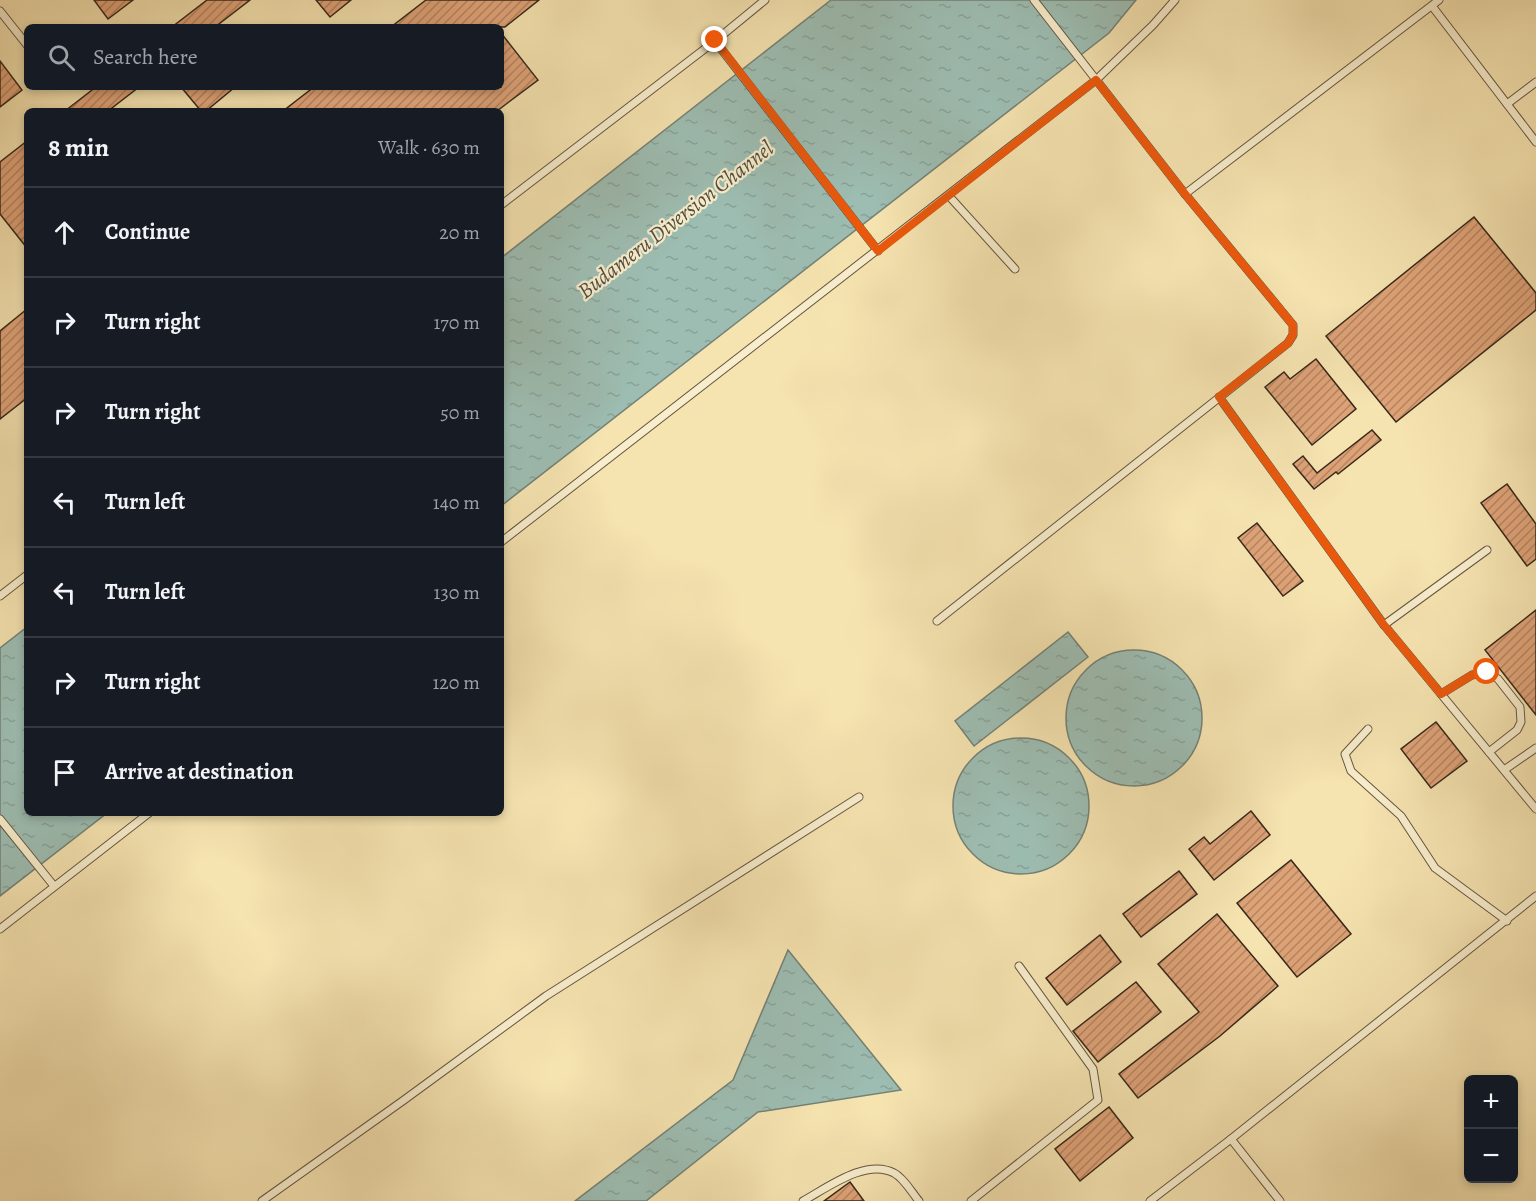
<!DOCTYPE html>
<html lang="en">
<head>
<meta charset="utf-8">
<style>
  body { margin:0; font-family:Alegreya,serif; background:#242831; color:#f1f3f6 }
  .controls { position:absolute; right:18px; bottom:18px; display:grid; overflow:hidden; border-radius:9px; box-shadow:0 3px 9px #0003 }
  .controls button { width:54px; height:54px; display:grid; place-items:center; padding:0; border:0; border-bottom:2px solid #363941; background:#171b24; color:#f1f3f6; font:30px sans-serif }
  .stop { position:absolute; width:18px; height:18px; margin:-14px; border:4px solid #ea580c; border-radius:50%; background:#fff }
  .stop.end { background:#ea580c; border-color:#fff; box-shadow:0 2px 6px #0008 }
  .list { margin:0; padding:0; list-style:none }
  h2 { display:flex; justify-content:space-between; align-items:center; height:78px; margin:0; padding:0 24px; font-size:26px }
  h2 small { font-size:20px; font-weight:400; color:#9ea1a6 }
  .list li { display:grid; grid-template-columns:39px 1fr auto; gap:18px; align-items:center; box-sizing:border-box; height:90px; padding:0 24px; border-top:2px solid #363941 }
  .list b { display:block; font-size:22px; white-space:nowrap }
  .list em { font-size:20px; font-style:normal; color:#9ea1a6 }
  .icon { flex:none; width:33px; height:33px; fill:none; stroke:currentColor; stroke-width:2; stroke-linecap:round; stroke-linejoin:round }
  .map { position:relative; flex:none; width:1536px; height:1201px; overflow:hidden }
  .search { position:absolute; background:#171b24; box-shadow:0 3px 9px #0003; left:24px; top:24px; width:480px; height:66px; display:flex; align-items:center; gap:15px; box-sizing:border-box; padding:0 21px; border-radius:9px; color:#9ea1a6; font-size:22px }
  .panel { position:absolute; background:#171b24; box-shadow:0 3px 9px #0003; left:24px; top:108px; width:480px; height:708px; border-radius:9px }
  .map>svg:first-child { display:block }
  .water { fill:url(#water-ripples); stroke:#748176; stroke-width:1.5 }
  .building { fill:url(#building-hatch); stroke:#37281b; stroke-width:1.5 }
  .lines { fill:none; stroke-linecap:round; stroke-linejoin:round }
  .lane-casing { stroke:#665740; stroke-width:9 }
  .lane { stroke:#f8edcc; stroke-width:7 }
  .route { stroke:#ea580c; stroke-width:8 }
  .labels { text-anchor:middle; stroke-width:4.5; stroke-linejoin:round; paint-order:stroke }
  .water-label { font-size:22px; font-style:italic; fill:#504d41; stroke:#f8edcc }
</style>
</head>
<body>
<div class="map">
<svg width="1536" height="1201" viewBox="0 0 1536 1201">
  <defs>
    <pattern id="water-ripples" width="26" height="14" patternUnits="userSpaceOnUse" patternTransform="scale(1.5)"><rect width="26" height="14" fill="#9dbdb2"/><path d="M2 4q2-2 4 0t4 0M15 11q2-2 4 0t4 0" fill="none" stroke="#88a298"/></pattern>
    <pattern id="building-hatch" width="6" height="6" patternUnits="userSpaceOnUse" patternTransform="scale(1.5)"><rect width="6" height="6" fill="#dea277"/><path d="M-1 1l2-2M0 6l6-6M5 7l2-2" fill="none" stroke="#b58461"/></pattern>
  </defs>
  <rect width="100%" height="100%" fill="#f5e3b0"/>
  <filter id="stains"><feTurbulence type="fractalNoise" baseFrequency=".00333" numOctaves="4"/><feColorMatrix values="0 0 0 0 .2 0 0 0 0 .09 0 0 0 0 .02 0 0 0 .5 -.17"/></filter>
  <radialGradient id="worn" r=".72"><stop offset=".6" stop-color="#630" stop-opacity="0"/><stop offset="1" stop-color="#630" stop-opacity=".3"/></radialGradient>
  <!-- water -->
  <g class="water">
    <path d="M831 0H1136L1109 33 501 506V258Z"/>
    <path d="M27 627V813H107L0 896V648Z"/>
    <path d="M1068 632 1088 657 974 746 955 721Z"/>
    <circle cx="1134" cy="718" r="68"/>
    <circle cx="1021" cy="806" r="68"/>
    <path d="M788 950 901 1090 758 1112 646 1201H575L733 1080Z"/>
  </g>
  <!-- building -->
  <g class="building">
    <path d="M94 0H133L108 19Z"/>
    <path d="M207 0H250L215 27H172Z"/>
    <path d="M316 0H351L330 17Z"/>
    <path d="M426 0H539L505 27H391Z"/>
    <path d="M501 33 538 80 497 111H283L314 87H501Z"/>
    <path d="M0 61 22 90 0 107Z"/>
    <path d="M96 87H139L108 111H65Z"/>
    <path d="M181 87H235L206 111H201Z"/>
    <path d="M27 141V248L0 214V162Z"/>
    <path d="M1474 217 1536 293V310L1396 422 1326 336Z"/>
    <path d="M27 309V398L0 419V331Z"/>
    <path d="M1316 359 1356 409 1312 445 1265 387 1284 372 1290 379Z"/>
    <path d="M1372 430 1381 440 1338 474 1336 472 1314 489 1293 464 1303 456 1317 473Z"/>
    <path d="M1507 484 1536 524V559L1527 566 1481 503Z"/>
    <path d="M1257 523 1303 581 1283 596 1238 538Z"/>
    <path d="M1536 610V715L1485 650Z"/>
    <path d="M1436 722 1467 761 1431 788 1401 749Z"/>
    <path d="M1251 811 1270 835 1214 880 1189 849 1204 837 1210 844Z"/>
    <path d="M1291 860 1351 934 1297 977 1237 903Z"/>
    <path d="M1179 871 1197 894 1141 937 1123 914Z"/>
    <path d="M1217 914 1278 986 1220 1036 1138 1098 1119 1074 1199 1012 1158 964Z"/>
    <path d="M1100 935 1121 962 1067 1005 1046 978Z"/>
    <path d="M1136 982 1161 1012 1098 1062 1073 1031Z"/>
    <path d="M1109 1107 1133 1138 1080 1181 1055 1149Z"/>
    <path d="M850 1182 864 1201H824Z"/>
  </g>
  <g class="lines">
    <!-- lane casing -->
    <g class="lane-casing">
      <g id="lane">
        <path d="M1432 6 1536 142"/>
        <path d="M0 11 27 45"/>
        <path d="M715 41 878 251"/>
        <path d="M1507 104 1536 82"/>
        <path d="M1185 194 1439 0"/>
        <path d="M949 196 1015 269"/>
        <path d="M501 205 715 41 765 0"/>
        <path d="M1219 397 1384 625 1536 809"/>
        <path d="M501 542 1096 80 1153 25 1175 0"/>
        <path d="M0 596 27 575"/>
        <path d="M937 621 1288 343 1293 335V325L1185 194 1034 0"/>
        <path d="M1384 625 1487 550"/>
        <path d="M1441 694 1472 675 1487 672 1498 679 1520 707 1521 722 1517 730 1489 752"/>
        <path d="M1368 729 1345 754 1351 771 1401 816 1435 868 1507 921"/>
        <path d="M1504 770 1536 748"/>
        <path d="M0 819 54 886"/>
        <path d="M0 929 149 813"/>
        <path d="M1231 1139 1280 1201"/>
        <path d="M262 1201 404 1100 546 996 859 797"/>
        <path d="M803 1201C827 1188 866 1158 894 1173 904 1178 912 1193 919 1201"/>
        <path d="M971 1201 1098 1100 1093 1069 1019 966"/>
        <path d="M1150 1201 1231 1139 1536 896"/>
      </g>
    </g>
    <!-- lane -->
    <use href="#lane" class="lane"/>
  </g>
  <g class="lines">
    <!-- route -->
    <path class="route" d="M715 40 878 251 1096 80 1185 194 1293 325V335L1288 343 1219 397 1384 625 1441 694 1472 675 1487 672"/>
  </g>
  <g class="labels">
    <!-- water labels -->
    <g class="water-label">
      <text transform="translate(675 219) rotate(-38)" y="8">Budameru Diversion Channel</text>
    </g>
  </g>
  <rect width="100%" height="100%" filter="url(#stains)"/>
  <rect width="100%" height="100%" fill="url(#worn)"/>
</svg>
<div class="controls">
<button>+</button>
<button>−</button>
</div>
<div class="stop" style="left:1487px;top:672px"></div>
<div class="stop end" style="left:715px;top:40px"></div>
<div class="search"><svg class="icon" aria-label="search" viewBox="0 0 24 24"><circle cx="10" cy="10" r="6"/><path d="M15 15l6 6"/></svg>Search here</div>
<section class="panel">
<h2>8 min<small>Walk · 630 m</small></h2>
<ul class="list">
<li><svg class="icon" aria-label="ahead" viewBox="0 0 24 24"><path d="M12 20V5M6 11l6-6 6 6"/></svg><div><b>Continue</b></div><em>20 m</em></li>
<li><svg class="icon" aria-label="right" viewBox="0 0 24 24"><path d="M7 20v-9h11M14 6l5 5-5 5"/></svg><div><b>Turn right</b></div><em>170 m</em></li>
<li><svg class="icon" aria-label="right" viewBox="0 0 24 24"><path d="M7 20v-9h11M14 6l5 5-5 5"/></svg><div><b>Turn right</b></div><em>50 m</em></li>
<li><svg class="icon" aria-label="left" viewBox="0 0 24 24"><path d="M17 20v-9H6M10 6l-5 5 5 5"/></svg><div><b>Turn left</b></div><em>140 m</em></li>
<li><svg class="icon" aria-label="left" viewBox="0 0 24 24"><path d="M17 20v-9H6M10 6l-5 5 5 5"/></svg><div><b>Turn left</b></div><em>130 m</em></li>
<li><svg class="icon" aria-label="right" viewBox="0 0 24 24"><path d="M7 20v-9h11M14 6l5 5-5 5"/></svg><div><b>Turn right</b></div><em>120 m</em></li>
<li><svg class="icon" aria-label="arrive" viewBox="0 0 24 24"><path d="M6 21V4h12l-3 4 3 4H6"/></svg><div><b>Arrive at destination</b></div></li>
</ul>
</section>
</div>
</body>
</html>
